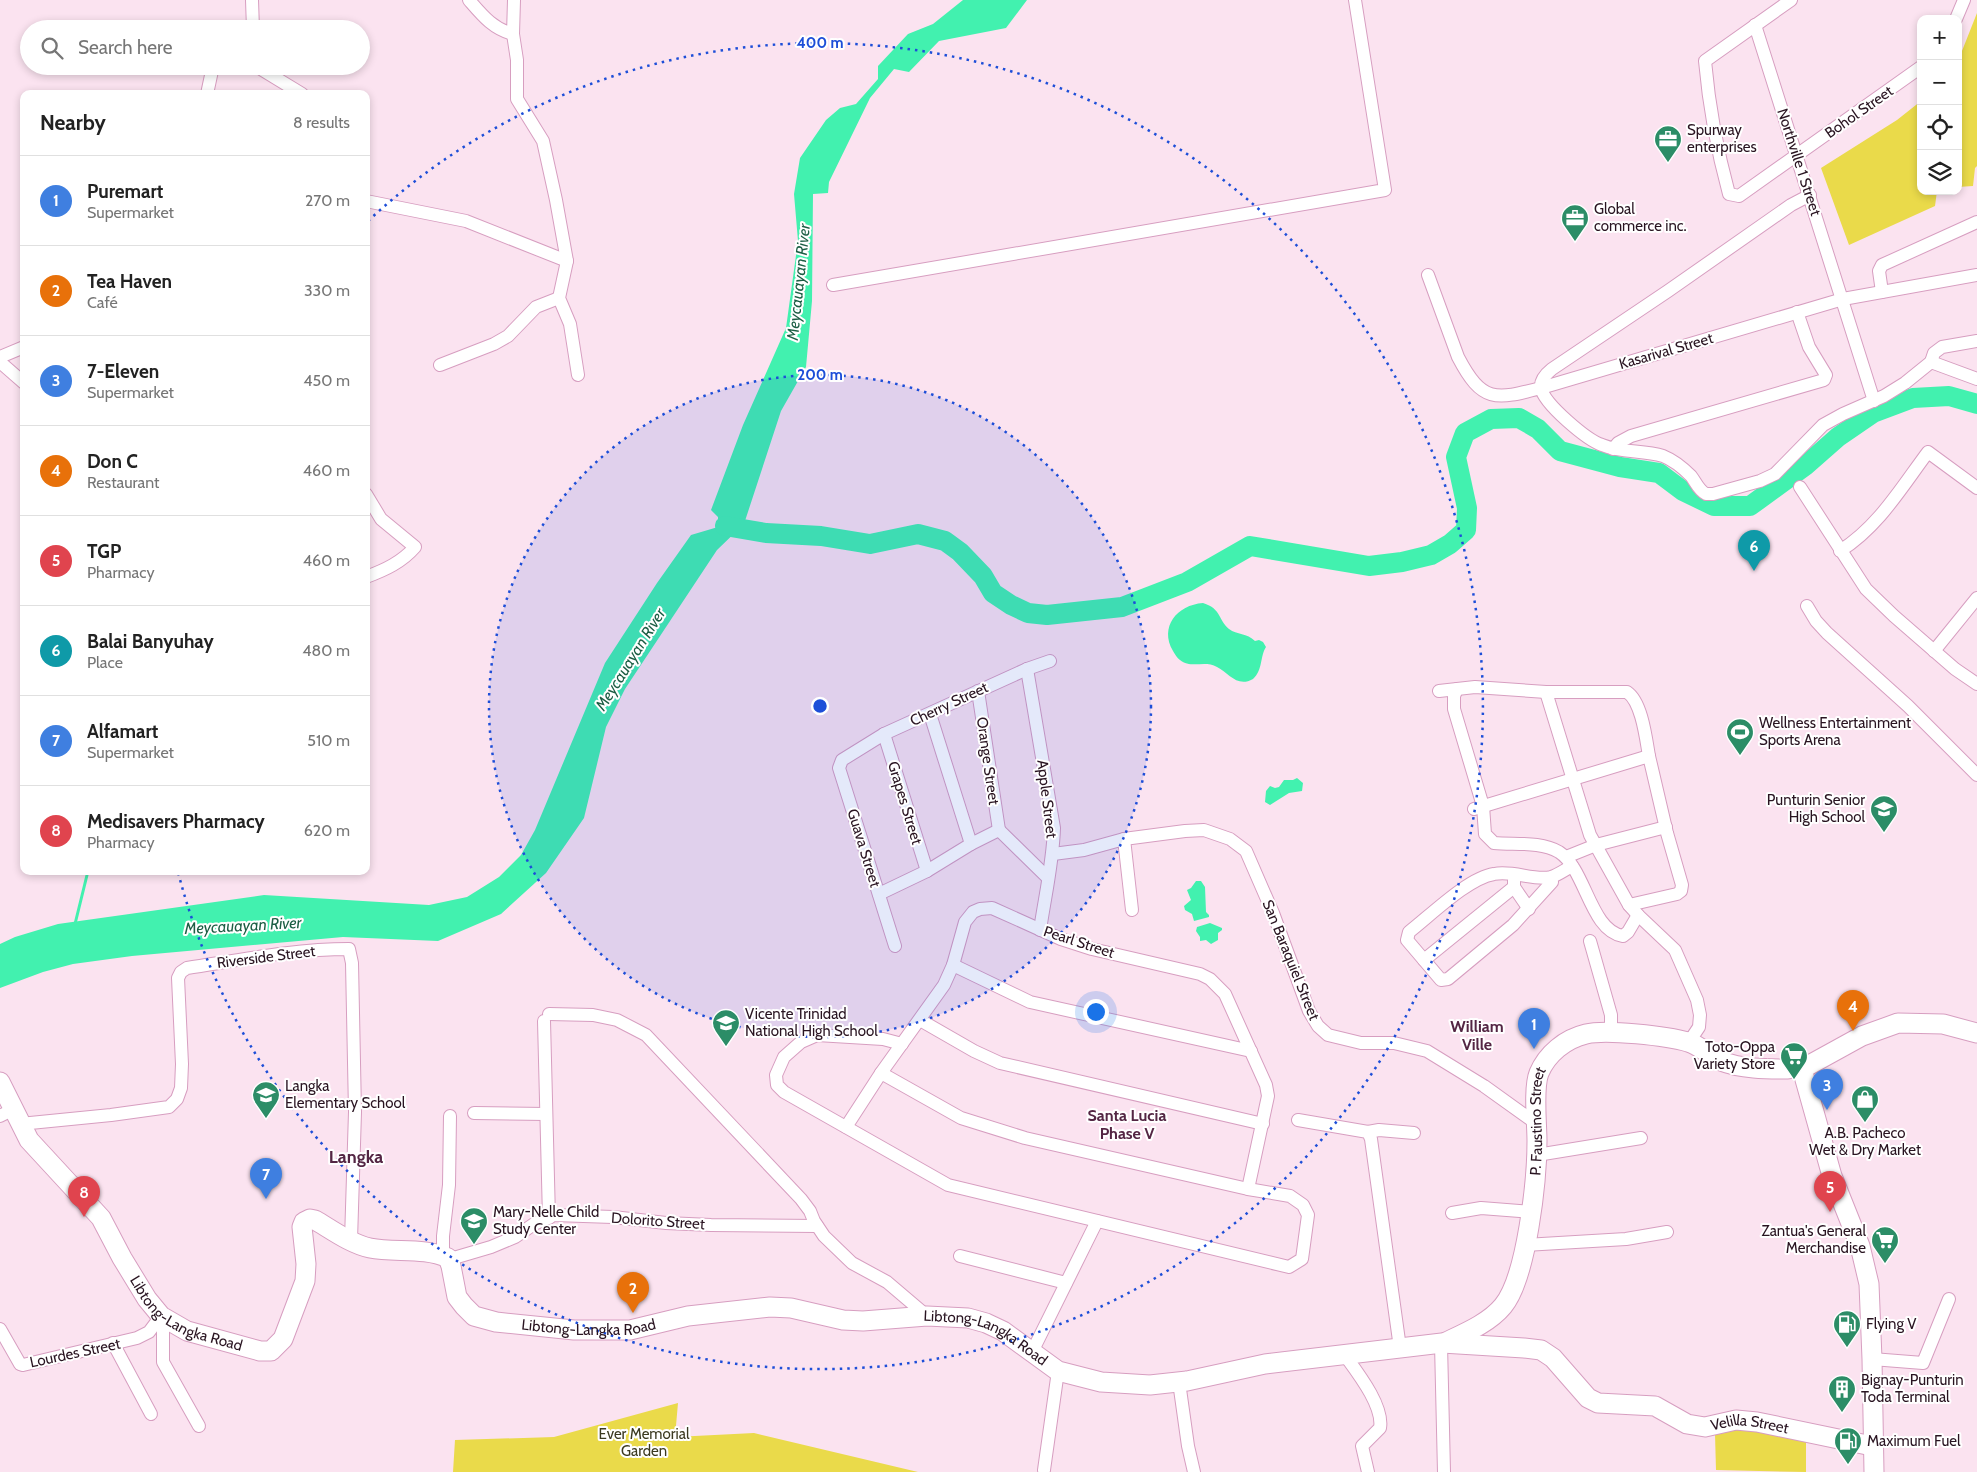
<!DOCTYPE html>
<html lang="en">
<head>
<meta charset="utf-8">
<style>
  body { margin:0; font-family:Cabin,sans-serif; background:#f2f2f2; color:#222 }
  .controls { position:absolute; right:15px; top:15px; display:grid; overflow:hidden; border-radius:10px; box-shadow:0 2px 8px #0003 }
  .controls button { width:45px; height:45px; display:grid; place-items:center; padding:0; border:0; border-bottom:1px solid #e0e0e0; background:#fff; color:#222; font:25px sans-serif }
  .you { position:absolute; left:1095px; top:1011px; width:18px; height:18px; margin:-12px; border:4px solid #fff; border-radius:50%; background:#1a73e8; box-shadow:0 0 0 8px #1a73e833 }
  .badge { display:grid; place-items:center; width:32px; height:32px; border-radius:50%; background:#ea580c; color:#fff; font-size:16px; font-weight:700 }
  .pin { position:absolute; translate:-50% -41px; filter:drop-shadow(0 1px 2px #0008) }
  .pin::after { content:''; position:absolute; top:26px; width:18px; height:15px; background:inherit; clip-path:polygon(0 0,100% 0,50% 100%) }
  .list { margin:0; padding:0; list-style:none }
  h2 { display:flex; justify-content:space-between; align-items:center; height:65px; margin:0; padding:0 20px; font-size:21px }
  h2 small { font-size:16px; font-weight:400; color:#767676 }
  .list li { display:grid; grid-template-columns:32px 1fr auto; gap:15px; align-items:center; box-sizing:border-box; height:90px; padding:0 20px; border-top:1px solid #e0e0e0 }
  .list b { display:block; font-size:19px; white-space:nowrap }
  .list p { margin:0; font-size:16px; white-space:nowrap; color:#767676 }
  .list em { font-size:16px; font-style:normal; color:#767676 }
  .icon { flex:none; width:28px; height:28px; fill:none; stroke:currentColor; stroke-width:2; stroke-linecap:round; stroke-linejoin:round }
  .map { position:relative; flex:none; width:1977px; height:1472px; overflow:hidden }
  .search { position:absolute; background:#fff; box-shadow:0 2px 8px #0003; left:20px; top:20px; width:350px; height:55px; display:flex; align-items:center; gap:12px; box-sizing:border-box; padding:0 18px; border-radius:28px; color:#767676; font-size:19px }
  .panel { position:absolute; background:#fff; box-shadow:0 2px 8px #0003; left:20px; top:90px; width:350px; height:785px; border-radius:10px }
  .map>svg:first-child { display:block }
  .green { fill:#eada4a }
  .water { fill:#42f1af }
  .lines { fill:none; stroke-linecap:round; stroke-linejoin:round }
  .stream { stroke:#42f1af; stroke-width:3 }
  .river { stroke:#42f1af; stroke-width:20 }
  .minor-casing { stroke:#d79ec0; stroke-width:14 }
  .secondary-casing { stroke:#d79ec0; stroke-width:21 }
  .minor { stroke:#fff; stroke-width:12 }
  .secondary { stroke:#fff; stroke-width:19 }
  .ring { fill:none; stroke:#1d4ed8; stroke-width:2.5; stroke-dasharray:2.5 5 }
  .labels { text-anchor:middle; stroke-width:4; stroke-linejoin:round; paint-order:stroke }
  .street-label { font-size:15px; fill:#291421; stroke:#fff }
  .poi-label { font-size:15px; fill:#291421; stroke:#fff; text-anchor:start }
  .park-label { font-size:15px; fill:#3c3a21; stroke:#fff }
  .water-label { font-size:16px; font-style:italic; fill:#1c5e44; stroke:#fff }
  .neighbourhood-label { font-size:16px; font-weight:bold; fill:#542644; stroke:#fff }
  .quarter-label { font-size:18px; font-weight:bold; fill:#542644; stroke:#fff }
  .centre { fill:#1d4ed8; stroke:#fff; stroke-width:2.5 }
  .ring-label { font-size:15px; text-anchor:middle; font-weight:bold; fill:#1d4ed8; stroke:#fff; stroke-width:4; stroke-linejoin:round; paint-order:stroke }
</style>
</head>
<body>
<div class="map">
<svg width="1977" height="1472" viewBox="0 0 1977 1472">
  <rect width="100%" height="100%" fill="#fbe3f0"/>
  <!-- green -->
  <g class="green">
    <path d="M1977 13V166L1975 168 1973 186 1958 187V61Z"/>
    <path d="M1921 101V191H1937L1935 206 1849 245 1821 168 1897 120Z"/>
    <path d="M678 1403 675 1437 754 1433 918 1472H453L455 1440 554 1437Z"/>
    <path d="M1736 1427 1806 1436V1472L1716 1470 1715 1434Z"/>
  </g>
  <!-- water -->
  <g class="water">
    <path d="M963 0H1027L1006 28 939 41 909 72 894 69 870 98 829 182 828 193 813 194 812 301 806 367 781 411 744 524 717 550 625 689 606 727 584 818 546 873 501 914 438 941 343 937 132 956 73 964 43 972 0 988V944L15 937 58 924 264 895 429 905 467 897 499 877 521 855 535 830 605 663 657 583 691 535 718 527V517L711 510 743 425 786 328 798 241 794 194 800 158 826 120 840 108 856 104 878 79V66L908 34 933 24Z"/>
    <path d="M1203 603C1222 609 1218 620 1229 629 1237 635 1247 633 1255 641L1259 640 1263 642 1266 647C1260 656 1263 670 1253 679 1237 688 1229 673 1217 667 1205 660 1191 669 1180 660 1177 658 1175 654 1173 651 1159 627 1177 605 1203 603Z"/>
    <path d="M1297 778 1303 783 1302 791 1289 793 1270 805 1265 802 1266 791 1270 786 1275 788 1279 787 1284 780H1293Z"/>
    <path d="M1196 881H1201L1205 887 1206 912 1209 915V917L1194 921 1192 914 1185 910 1184 906 1191 900 1187 890 1191 888Z"/>
    <path d="M1210 923 1222 928V930L1218 933V940L1211 944 1206 940 1200 941V937L1196 931 1197 927Z"/>
  </g>
  <g class="lines">
    <!-- stream -->
    <path class="stream" d="M75 924 88 871"/>
    <!-- river -->
    <path class="river" d="M725 526 766 533 821 536 870 544 918 534 945 541 960 552 983 576 993 593 1011 605 1028 613 1047 615 1122 607 1187 582 1250 546 1369 566 1402 562 1431 555 1450 544 1466 530 1467 508 1456 457 1465 433 1491 419 1519 418 1538 429 1560 451 1620 467 1659 473 1683 491 1714 506H1750L1805 466 1838 437 1873 413 1913 398 1949 396 1977 404"/>
    <!-- minor casing -->
    <g class="minor-casing">
      <g id="minor">
        <path d="M252 0 253 29"/>
        <path d="M469 0C482 15 493 29 513 34L514 0"/>
        <path d="M1791 0 1705 61C1709 106 1717 150 1729 194L1739 196 1921 67"/>
        <path d="M1956 19 1964 0"/>
        <path d="M1755 25 1874 401"/>
        <path d="M513 34 517 60V99L543 141 556 200 567 261 559 298 570 324 578 375"/>
        <path d="M256 66 302 94"/>
        <path d="M207 94 213 66"/>
        <path d="M1810 195 1791 205 1668 291 1552 369C1547 373 1540 380 1541 388 1544 404 1587 440 1602 445 1621 453 1643 450 1663 456 1673 460 1683 468 1691 476 1695 481 1699 491 1706 494 1708 494 1711 494 1713 494L1760 481 1775 474 1823 425 1843 414 1884 396 1905 383 1931 362"/>
        <path d="M366 201 466 221 567 261"/>
        <path d="M1428 275 1458 357C1482 403 1495 400 1541 388L1843 299 1977 275"/>
        <path d="M833 285 1385 190 1355 0"/>
        <path d="M1882 292 1879 271 1882 265 1977 222"/>
        <path d="M0 357 24 347"/>
        <path d="M0 362 24 383"/>
        <path d="M1931 362 1934 353 1942 347 1977 341"/>
        <path d="M1931 362 1977 379"/>
        <path d="M440 365 494 344 508 336 536 307 559 298"/>
        <path d="M1613 449 1618 443 1631 436 1824 380 1826 375 1809 347 1797 312"/>
        <path d="M1800 487 1866 589 1894 616 1955 669 1977 684"/>
        <path d="M366 494 381 519 415 547C402 562 385 570 366 577"/>
        <path d="M1840 551C1879 526 1901 488 1928 452L1977 488"/>
        <path d="M1807 606 1816 621 1827 633 1908 706 1977 775"/>
        <path d="M1934 651 1977 598"/>
        <path d="M1027 669 1054 828C1053 862 1045 896 1040 930"/>
        <path d="M1457 689 1454 696V709L1483 806 1485 834 1494 843C1515 845 1540 841 1559 852 1586 869 1590 931 1623 936L1628 932 1638 915"/>
        <path d="M978 691 999 830"/>
        <path d="M1439 691 1475 687 1546 692H1627C1642 702 1646 739 1649 756"/>
        <path d="M1546 692 1590 835 1629 905 1638 915 1675 950 1697 1000 1700 1015 1699 1027 1689 1042"/>
        <path d="M930 714 971 844"/>
        <path d="M884 734 927 871"/>
        <path d="M1474 809 1649 756 1667 833 1682 885 1681 891 1677 894 1629 905"/>
        <path d="M1124 839 1132 910"/>
        <path d="M1053 854 1084 850 1124 839 1185 831 1204 830 1230 839 1246 851 1273 913 1309 1011 1318 1026 1328 1035 1361 1043H1394L1427 1051 1484 1086 1537 1124"/>
        <path d="M1566 857 1596 845 1666 827"/>
        <path d="M1551 877 1552 882 1513 925 1448 979 1441 980 1407 940 1409 932C1431 915 1468 878 1494 874 1513 870 1534 881 1551 877 1558 875 1566 869 1572 866"/>
        <path d="M1514 880V887L1529 909"/>
        <path d="M879 894 927 871 971 844 999 830 1048 878"/>
        <path d="M1590 941 1611 1015V1033"/>
        <path d="M895 946 839 768 842 760 884 734 1027 669 1050 661"/>
        <path d="M1424 960 1514 887"/>
        <path d="M953 965 1030 1002 1251 1051"/>
        <path d="M549 1014 593 1015 617 1020 646 1035 801 1199 810 1211 814 1221 824 1236 852 1263 887 1282 927 1316"/>
        <path d="M920 1020 974 1051 1000 1063 1263 1124"/>
        <path d="M544 1021 549 1218"/>
        <path d="M881 1073 961 1118 1025 1138 1248 1189 1290 1196 1303 1205 1308 1215 1302 1259 1289 1267 948 1185 784 1092 777 1085 776 1075 784 1057 801 1042 817 1035 883 1039 902 1044"/>
        <path d="M474 1113 546 1114"/>
        <path d="M0 1116 14 1109"/>
        <path d="M1298 1120 1368 1132 1371 1139 1400 1348"/>
        <path d="M20 1124 111 1115 169 1107 177 1099 181 1088 182 1064 178 978 181 972 187 968C240 960 295 949 349 949L352 963 355 1112 351 1240"/>
        <path d="M846 1127 881 1073 944 985 953 965 965 922 973 912 980 909 992 908 1061 939 1092 949 1200 974 1210 979 1225 994 1266 1085 1268 1096 1248 1189"/>
        <path d="M1368 1132 1379 1130 1414 1133"/>
        <path d="M1537 1155 1641 1138"/>
        <path d="M1452 1213 1481 1208 1531 1212"/>
        <path d="M1525 1245 1626 1239 1667 1232"/>
        <path d="M443 1256V1236L449 1185 450 1116"/>
        <path d="M960 1256 1066 1283"/>
        <path d="M448 1258 457 1257 491 1247 515 1237 534 1224 554 1215 613 1217 666 1223 711 1225 817 1226"/>
        <path d="M163 1319V1362L199 1426"/>
        <path d="M0 1329 20 1364 23 1365 137 1338 149 1332 161 1316"/>
        <path d="M113 1343 151 1414"/>
        <path d="M1441 1344 1444 1472"/>
        <path d="M1032 1352 1097 1221"/>
        <path d="M1344 1354C1357 1372 1384 1406 1380 1428L1362 1446 1368 1472"/>
        <path d="M1872 1359 1923 1363 1949 1299"/>
        <path d="M1179 1382 1188 1446 1194 1472"/>
        <path d="M1044 1470 1058 1371"/>
      </g>
    </g>
    <!-- secondary casing -->
    <g class="secondary-casing">
      <g id="secondary">
        <path id="s1" d="M0 1082 29 1140 101 1218 122 1258 147 1299 161 1316 187 1331 260 1351H271L283 1339 305 1281 306 1264 302 1227 304 1222 310 1219 315 1220C332 1230 351 1244 370 1248 395 1253 424 1247 448 1258L451 1266 457 1297 464 1306 474 1316 496 1322 574 1330H630L688 1316 770 1307 791 1308 843 1320 863 1321 927 1316 968 1318 986 1323 1003 1331 1058 1371 1101 1382 1150 1385 1187 1381 1265 1364 1442 1343 1524 1348 1541 1350 1553 1358 1588 1398 1598 1403 1655 1406 1687 1424 1705 1427 1736 1420 1757 1422 1872 1446"/>
        <path id="s2" d="M1446 1342C1465 1333 1489 1323 1503 1306 1527 1277 1537 1179 1537 1141 1537 1124 1533 1088 1539 1073 1547 1054 1565 1039 1586 1034 1606 1029 1667 1036 1688 1042 1700 1045 1709 1056 1721 1061 1741 1069 1766 1069 1788 1069"/>
        <path d="M1874 1472 1872 1359 1869 1284 1860 1246 1832 1176 1802 1069 1862 1036 1898 1023 1943 1024 1977 1033"/>
      </g>
    </g>
    <!-- minor -->
    <use href="#minor" class="minor"/>
    <!-- secondary -->
    <use href="#secondary" class="secondary"/>
  </g>
  <!-- distance rings -->
  <circle cx="820" cy="706" r="331" fill="#1d4ed8" fill-opacity=".12"/>
  <g class="ring">
    <circle cx="820" cy="706" r="331"/>
    <path d="M368 221A663 663 0 1 1 178 872"/>
  </g>
  <!-- icons -->
  <defs>
    <g id="office-pin" transform="scale(1.4375)"><path d="M0 17L-7.5 6A9.5 9.5 0 1 1 7.5 6Z" fill="#2c8d67" stroke="#fff"/><path d="M-6-3h4V-5.5h4V-3h4V5H-6ZM-1-4.5V-3h2v-1.5ZM-6 0V1H6V0Z" fill="#fff"/></g>
    <g id="stadium-pin" transform="scale(1.4375)"><path d="M0 17L-7.5 6A9.5 9.5 0 1 1 7.5 6Z" fill="#2c8d67" stroke="#fff"/><path d="M0-5a6.5 5 0 1 0 0 10a6.5 5 0 1 0 0-10ZM-3.5-1.8h7v3.6h-7Z" fill="#fff"/></g>
    <g id="school-pin" transform="scale(1.4375)"><path d="M0 17L-7.5 6A9.5 9.5 0 1 1 7.5 6Z" fill="#2c8d67" stroke="#fff"/><path d="M0-5L7-2L0 1L-7-2ZM-4 1L0 2.5L4 1V4Q0 6-4 4Z" fill="#fff"/></g>
    <g id="supermarket-pin" transform="scale(1.4375)"><path d="M0 17L-7.5 6A9.5 9.5 0 1 1 7.5 6Z" fill="#2c8d67" stroke="#fff"/><path d="M-6-5.5h2.5l.6 2H6L4.5 2H-2.5L-4.4-4H-6ZM-1.5 3.2a1.3 1.3 0 1 0 .1 0ZM3 3.2a1.3 1.3 0 1 0 .1 0Z" fill="#fff"/></g>
    <g id="shop-pin" transform="scale(1.4375)"><path d="M0 17L-7.5 6A9.5 9.5 0 1 1 7.5 6Z" fill="#2c8d67" stroke="#fff"/><path d="M-5-2.5h2.3a2.7 3.5 0 0 1 5.4 0H5L5.5 6h-11ZM-1.5-2.5h3a1.5 2.3 0 0 0-3 0Z" fill="#fff"/></g>
    <g id="fuel-pin" transform="scale(1.4375)"><path d="M0 17L-7.5 6A9.5 9.5 0 1 1 7.5 6Z" fill="#2c8d67" stroke="#fff"/><path d="M-5.5-6h7V0h2V4h1.3V-2.5L3-4.5l.8-.8L6-3V5H2.5V1h-1V6h-7ZM-4.2-4.7v3.2H.2V-4.7Z" fill="#fff"/></g>
    <g id="building-pin" transform="scale(1.4375)"><path d="M0 17L-7.5 6A9.5 9.5 0 1 1 7.5 6Z" fill="#2c8d67" stroke="#fff"/><path d="M-4-6H4V6H1V3H-1V6H-4ZM-2.5-4.3h1.7v1.8h-1.7ZM.8-4.3h1.7v1.8H.8ZM-2.5-1h1.7V.8h-1.7ZM.8-1h1.7V.8H.8Z" fill="#fff"/></g>
  </defs>
  <g fill-rule="evenodd">
    <use href="#office-pin" x="1668" y="139"/>
    <use href="#office-pin" x="1575" y="218"/>
    <use href="#stadium-pin" x="1740" y="732"/>
    <use href="#school-pin" x="1884" y="809"/>
    <use href="#school-pin" x="726" y="1023"/>
    <use href="#supermarket-pin" x="1794" y="1056"/>
    <use href="#school-pin" x="266" y="1095"/>
    <use href="#shop-pin" x="1865" y="1099"/>
    <use href="#school-pin" x="474" y="1221"/>
    <use href="#supermarket-pin" x="1885" y="1240"/>
    <use href="#fuel-pin" x="1847" y="1324"/>
    <use href="#building-pin" x="1842" y="1389"/>
    <use href="#fuel-pin" x="1848" y="1441"/>
  </g>
  <g class="labels">
    <!-- street labels -->
    <g class="street-label">
      <text transform="translate(1859 112) rotate(-35)" y="5">Bohol Street</text>
      <text transform="translate(1799 162) rotate(72)" y="5">Northville 1 Street</text>
      <text transform="translate(1666 351) rotate(-16)" y="5">Kasarival Street</text>
      <text transform="translate(949 704) rotate(-25)" y="5">Cherry Street</text>
      <text transform="translate(988 761) rotate(82)" y="5">Orange Street</text>
      <text transform="translate(1047 799) rotate(83)" y="5">Apple Street</text>
      <text transform="translate(905 803) rotate(73)" y="5">Grapes Street</text>
      <text transform="translate(864 848) rotate(73)" y="5">Guava Street</text>
      <text transform="translate(1079 942) rotate(18)" y="5">Pearl Street</text>
      <text transform="translate(266 957) rotate(-7)" y="5">Riverside Street</text>
      <text transform="translate(1291 960) rotate(68)" y="5">San Baraquiel Street</text>
      <text dy="5" stroke="none"><textPath href="#s2" startOffset="258">P. Faustino Street</textPath></text>
      <text transform="translate(658 1221) rotate(4)" y="5">Dolorito Street</text>
      <text dy="5" stroke="none"><textPath href="#s1" startOffset="306">Libtong-Langka Road</textPath></text>
      <text dy="5" stroke="none"><textPath href="#s1" startOffset="876">Libtong-Langka Road</textPath></text>
      <text dy="5" stroke="none"><textPath href="#s1" startOffset="1282">Libtong-Langka Road</textPath></text>
      <text transform="translate(75 1353) rotate(-12)" y="5">Lourdes Street</text>
      <text dy="5" stroke="none"><textPath href="#s1" startOffset="2089">Velilla Street</textPath></text>
    </g>
    <!-- poi labels -->
    <g class="poi-label">
      <text x="1687" y="135">Spurway<tspan x="1687" dy="17">enterprises</tspan></text>
      <text x="1594" y="214">Global<tspan x="1594" dy="17">commerce inc.</tspan></text>
      <text x="1759" y="728">Wellness Entertainment<tspan x="1759" dy="17">Sports Arena</tspan></text>
      <text x="1865" y="805" text-anchor="end">Punturin Senior<tspan x="1865" dy="17">High School</tspan></text>
      <text x="745" y="1019">Vicente Trinidad<tspan x="745" dy="17">National High School</tspan></text>
      <text x="1775" y="1052" text-anchor="end">Toto-Oppa<tspan x="1775" dy="17">Variety Store</tspan></text>
      <text x="285" y="1091">Langka<tspan x="285" dy="17">Elementary School</tspan></text>
      <text x="1865" y="1138" text-anchor="middle">A.B. Pacheco<tspan x="1865" dy="17">Wet &amp; Dry Market</tspan></text>
      <text x="493" y="1217">Mary-Nelle Child<tspan x="493" dy="17">Study Center</tspan></text>
      <text x="1866" y="1236" text-anchor="end">Zantua's General<tspan x="1866" dy="17">Merchandise</tspan></text>
      <text x="1866" y="1329">Flying V</text>
      <text x="1861" y="1385">Bignay-Punturin<tspan x="1861" dy="17">Toda Terminal</tspan></text>
      <text x="1867" y="1446">Maximum Fuel</text>
    </g>
    <!-- park labels -->
    <g class="park-label">
      <text x="644" y="1439">Ever Memorial<tspan x="644" dy="17">Garden</tspan></text>
    </g>
    <!-- water labels -->
    <g class="water-label">
      <text transform="translate(798 282) rotate(-84)" y="6">Meycauayan River</text>
      <text transform="translate(630 659) rotate(-58)" y="6">Meycauayan River</text>
      <text transform="translate(243 925) rotate(-3)" y="6">Meycauayan River</text>
    </g>
    <!-- neighbourhood labels -->
    <g class="neighbourhood-label">
      <text x="1477" y="1032">William<tspan x="1477" dy="18">Ville</tspan></text>
      <text x="1127" y="1121">Santa Lucia<tspan x="1127" dy="18">Phase V</tspan></text>
    </g>
    <!-- quarter labels -->
    <g class="quarter-label">
      <text x="356" y="1163">Langka</text>
    </g>
  </g>
  <circle cx="820" cy="706" r="8" class="centre"/>
  <g class="ring-label">
    <text x="820" y="48">400 m</text>
    <text x="820" y="380">200 m</text>
  </g>
</svg>
<div class="controls">
<button>+</button>
<button>−</button>
<button><svg class="icon" aria-label="locate" viewBox="0 0 24 24"><circle cx="12" cy="12" r="6"/><path d="M12 2v4M12 18v4M2 12h4M18 12h4"/></svg></button>
<button><svg class="icon" aria-label="layers" viewBox="0 0 24 24"><path d="M12 4l9 5-9 5-9-5zM3 14l9 5 9-5"/></svg></button>
</div>
<div class="you"></div>
<div class="pin badge" style="left:1534px;top:1049px;background:#3f7fe0">1</div>
<div class="pin badge" style="left:633px;top:1313px;background:#e8710a">2</div>
<div class="pin badge" style="left:1827px;top:1110px;background:#3f7fe0">3</div>
<div class="pin badge" style="left:1853px;top:1031px;background:#e8710a">4</div>
<div class="pin badge" style="left:1830px;top:1212px;background:#e0444e">5</div>
<div class="pin badge" style="left:1754px;top:571px;background:#0f9aa8">6</div>
<div class="pin badge" style="left:266px;top:1199px;background:#3f7fe0">7</div>
<div class="pin badge" style="left:84px;top:1217px;background:#e0444e">8</div>
<div class="search"><svg class="icon" aria-label="search" viewBox="0 0 24 24"><circle cx="10" cy="10" r="6"/><path d="M15 15l6 6"/></svg>Search here</div>
<section class="panel">
<h2>Nearby<small>8 results</small></h2>
<ul class="list">
<li><span class="badge" style="background:#3f7fe0">1</span><div><b>Puremart</b><p>Supermarket</p></div><em>270 m</em></li>
<li><span class="badge" style="background:#e8710a">2</span><div><b>Tea Haven</b><p>Café</p></div><em>330 m</em></li>
<li><span class="badge" style="background:#3f7fe0">3</span><div><b>7-Eleven</b><p>Supermarket</p></div><em>450 m</em></li>
<li><span class="badge" style="background:#e8710a">4</span><div><b>Don C</b><p>Restaurant</p></div><em>460 m</em></li>
<li><span class="badge" style="background:#e0444e">5</span><div><b>TGP</b><p>Pharmacy</p></div><em>460 m</em></li>
<li><span class="badge" style="background:#0f9aa8">6</span><div><b>Balai Banyuhay</b><p>Place</p></div><em>480 m</em></li>
<li><span class="badge" style="background:#3f7fe0">7</span><div><b>Alfamart</b><p>Supermarket</p></div><em>510 m</em></li>
<li><span class="badge" style="background:#e0444e">8</span><div><b>Medisavers Pharmacy</b><p>Pharmacy</p></div><em>620 m</em></li>
</ul>
</section>
</div>
</body>
</html>
